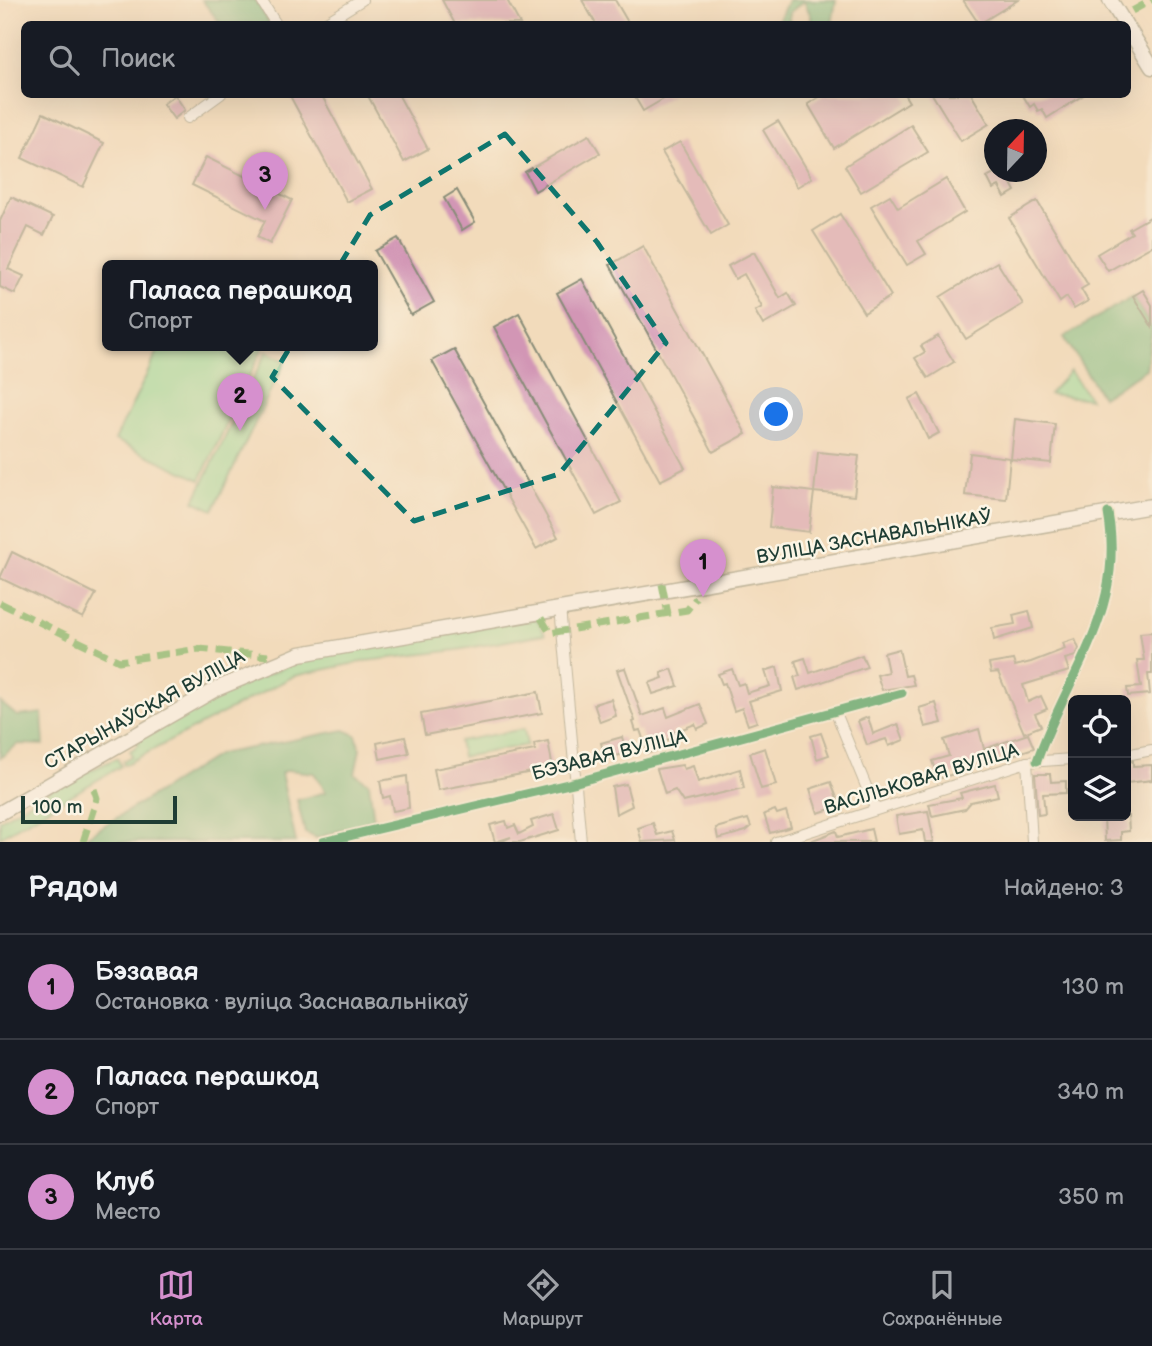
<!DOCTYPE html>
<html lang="ru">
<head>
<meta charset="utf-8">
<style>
  body { margin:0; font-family:"Balsamiq Sans",sans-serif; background:#20242c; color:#f1f3f6 }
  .controls { position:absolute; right:21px; bottom:21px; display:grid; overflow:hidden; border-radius:10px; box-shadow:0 7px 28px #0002 }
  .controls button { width:63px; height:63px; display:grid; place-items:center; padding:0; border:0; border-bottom:2px solid #363941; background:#171b24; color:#f1f3f6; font:35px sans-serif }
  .compass { position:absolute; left:984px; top:119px; width:63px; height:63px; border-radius:50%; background:#171b24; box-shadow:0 7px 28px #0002; rotate:22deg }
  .scale { position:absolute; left:21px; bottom:18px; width:156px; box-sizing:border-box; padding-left:7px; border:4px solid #1f3d34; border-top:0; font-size:19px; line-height:24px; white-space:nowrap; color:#1f3d34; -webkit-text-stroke:5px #fcf5e5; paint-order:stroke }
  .you { position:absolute; left:777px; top:415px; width:24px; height:24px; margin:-18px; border:5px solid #fff; border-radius:50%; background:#1a73e8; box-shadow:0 0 0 10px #1a73e833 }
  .badge { display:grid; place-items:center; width:46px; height:46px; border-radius:50%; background:#d690ce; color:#111; font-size:23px; font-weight:700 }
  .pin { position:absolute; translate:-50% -58px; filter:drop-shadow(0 2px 4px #0008) }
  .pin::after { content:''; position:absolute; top:37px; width:24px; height:21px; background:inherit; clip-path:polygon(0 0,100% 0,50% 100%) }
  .popup { position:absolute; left:102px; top:260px; width:276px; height:91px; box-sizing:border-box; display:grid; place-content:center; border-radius:10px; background:#171b24; filter:drop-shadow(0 2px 5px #0005); font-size:23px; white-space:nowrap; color:#9ea1a6 }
  .popup b { font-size:26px; color:#f1f3f6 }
  .popup::after { content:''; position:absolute; left:50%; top:100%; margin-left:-14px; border:14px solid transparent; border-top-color:#171b24 }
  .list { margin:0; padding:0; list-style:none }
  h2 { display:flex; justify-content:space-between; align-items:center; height:91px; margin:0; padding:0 28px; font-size:30px }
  h2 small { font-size:23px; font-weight:400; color:#9ea1a6 }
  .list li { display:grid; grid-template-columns:46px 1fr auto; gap:21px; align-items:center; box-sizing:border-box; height:105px; padding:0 28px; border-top:2px solid #363941 }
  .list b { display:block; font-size:26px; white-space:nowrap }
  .list p { margin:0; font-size:23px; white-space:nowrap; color:#9ea1a6 }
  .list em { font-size:23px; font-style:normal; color:#9ea1a6 }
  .icon { flex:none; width:38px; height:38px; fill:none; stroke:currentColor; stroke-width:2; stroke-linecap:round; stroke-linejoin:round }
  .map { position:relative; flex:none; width:1152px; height:842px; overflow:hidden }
  .search { position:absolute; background:#171b24; box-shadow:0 7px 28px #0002; left:21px; right:21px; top:21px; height:77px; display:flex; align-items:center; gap:18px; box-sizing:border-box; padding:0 24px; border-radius:10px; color:#9ea1a6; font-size:26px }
  .sheet { height:406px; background:#171b24 }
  nav { display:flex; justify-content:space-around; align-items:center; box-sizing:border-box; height:98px; border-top:2px solid #363941; background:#171b24; font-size:19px; color:#9ea1a6 }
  nav a { display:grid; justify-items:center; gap:4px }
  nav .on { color:#d690ce }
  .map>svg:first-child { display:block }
  .green { fill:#8fdf9d; stroke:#578e68; stroke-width:2 }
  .forest { fill:#73be84; stroke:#497e5c; stroke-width:2 }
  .building { fill:#d296b5 }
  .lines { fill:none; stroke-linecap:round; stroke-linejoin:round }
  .street-casing { stroke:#888c78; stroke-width:12 }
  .secondary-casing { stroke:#888c78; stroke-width:17 }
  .street { stroke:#fff; stroke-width:10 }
  .secondary { stroke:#fff; stroke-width:14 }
  .quiet { stroke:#4fa644; stroke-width:7; stroke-dasharray:14 7; stroke-linecap:butt }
  .cycleway-casing { stroke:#fcf5e5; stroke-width:13 }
  .cycleway { stroke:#00873e; stroke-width:9 }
  .marked { fill:none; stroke:#0f766e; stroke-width:5; stroke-dasharray:14 9; stroke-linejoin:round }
  .labels { text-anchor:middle; stroke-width:5; stroke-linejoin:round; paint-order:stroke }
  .street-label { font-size:19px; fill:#1f3d34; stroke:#fcf5e5 }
</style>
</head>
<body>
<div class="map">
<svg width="1152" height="842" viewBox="0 0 1152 842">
  <rect width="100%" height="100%" fill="#fcf5e5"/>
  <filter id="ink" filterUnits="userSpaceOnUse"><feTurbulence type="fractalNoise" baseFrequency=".0143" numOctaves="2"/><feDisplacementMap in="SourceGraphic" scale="14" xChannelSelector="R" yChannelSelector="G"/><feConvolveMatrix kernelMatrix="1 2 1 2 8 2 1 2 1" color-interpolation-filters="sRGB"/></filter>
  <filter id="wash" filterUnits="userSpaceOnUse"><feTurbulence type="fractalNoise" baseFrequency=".00686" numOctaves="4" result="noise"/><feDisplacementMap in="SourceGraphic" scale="28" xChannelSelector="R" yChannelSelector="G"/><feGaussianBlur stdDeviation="1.57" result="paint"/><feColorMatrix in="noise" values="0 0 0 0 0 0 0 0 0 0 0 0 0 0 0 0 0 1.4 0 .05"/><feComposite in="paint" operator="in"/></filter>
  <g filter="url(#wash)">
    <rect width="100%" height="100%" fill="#f2dbbb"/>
    <!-- green -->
    <g class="green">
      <path d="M161 345H264L200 480 115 440Z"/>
      <path d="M267 351 285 361 213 510 194 501Z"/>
      <path d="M1070 371 1090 399 1049 394Z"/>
      <path d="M536 617 545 634 457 650 365 661 294 676 124 765 123 761 132 756 130 751 139 745 136 739 217 695 315 655Z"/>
      <path d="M524 729 527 745 462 757 459 741Z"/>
      <path d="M117 758 121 766 0 837V820L87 768 89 771Z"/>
    </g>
    <!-- forest -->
    <g class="forest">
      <path d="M202 0H255L270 24H221Z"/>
      <path d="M788 0H836L832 24H811V16L804 1 790 12 789 24H777Z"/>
      <path d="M1133 296 1152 328 1146 369 1102 397 1064 337Z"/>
      <path d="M0 702 17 716 42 713 44 745 18 744 0 758Z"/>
      <path d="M344 730 356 735 360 749 355 774 369 783 374 820 317 838 305 833 297 800 326 792 314 773 288 770 281 773 296 842H78L219 754Z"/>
    </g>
    <g id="blocks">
      <!-- building -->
      <g class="building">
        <path d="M442 0H507L520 24H455Z"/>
        <path d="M582 0H615L629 24H596Z"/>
        <path d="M963 0H1018L979 24Z"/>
        <path d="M289 94H321L372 189 347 202Z"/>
        <path d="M367 94H398L428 149 404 162Z"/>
        <path d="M633 94H672L643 111Z"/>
        <path d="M824 94H904L909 102 834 148 808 104Z"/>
        <path d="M932 94H971L989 124 961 141Z"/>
        <path d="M1022 94H1085L1047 118 1042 109 1038 111 1034 104 1030 107Z"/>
        <path d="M175 95 185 110 174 119 163 104Z"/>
        <path d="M43 113 104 143 83 187 22 158Z"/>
        <path d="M778 121 812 178 797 187 763 130Z"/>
        <path d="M911 125 928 152 861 192 845 166Z"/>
        <path d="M589 135 600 153 535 191 525 172Z"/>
        <path d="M680 142 728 225 711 235 662 152Z"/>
        <path d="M206 157 292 200 270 244 257 237 265 221 192 185Z"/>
        <path d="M996 172H1005L1015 191 1005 197 999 186 993 189 987 177Z"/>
        <path d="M946 179 965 212 918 241 926 254 907 265 871 206 890 195 898 208Z"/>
        <path d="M457 190 475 222 462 230 444 198Z"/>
        <path d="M11 197 53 217 44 235 28 227 8 269 24 276 15 294 0 287V221Z"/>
        <path d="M1037 201 1088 285 1081 289 1088 301 1074 309 1067 297 1060 302 1009 218Z"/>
        <path d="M840 214 891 296 864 313 813 231Z"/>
        <path d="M1152 216V246L1108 271 1097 254 1132 233 1129 229Z"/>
        <path d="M398 238 434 302 411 315 375 251Z"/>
        <path d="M643 246 746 434 713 452 610 265Z"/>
        <path d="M754 252 780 298 788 293 796 306 763 325 755 311 762 307 744 274 735 279 728 266Z"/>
        <path d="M997 262 1023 304 966 339 940 297Z"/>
        <path d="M582 279 685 468 660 481 557 293Z"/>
        <path d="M1143 290 1152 305V327L1133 296Z"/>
        <path d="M519 313 621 502 596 515 494 327Z"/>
        <path d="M938 336 954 362 928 378 915 358 925 352 921 346Z"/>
        <path d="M454 349 558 537 536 549 432 361Z"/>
        <path d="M919 394 939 433 928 439 909 399Z"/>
        <path d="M1015 419 1055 424 1051 463 1011 459Z"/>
        <path d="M818 452 859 456 854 496 814 492Z"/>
        <path d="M970 453 1010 458 1006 499 965 495Z"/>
        <path d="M773 487 814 492 809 532 769 527Z"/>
        <path d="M12 552 96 594 83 618 0 578Z"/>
        <path d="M1029 611 1033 628 994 640 992 628 1015 624 1013 615Z"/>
        <path d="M1152 632V674H1148L1150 694 1128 696 1127 688 1141 687 1137 660H1144L1140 633Z"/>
        <path d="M1075 639 1079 649 1076 656 1065 659 1069 671 1023 685 1028 702 1041 696 1047 709 1035 714 1041 726 1024 733 998 672 991 673 989 664 1013 660 1015 666 1031 662 1065 649 1063 643Z"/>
        <path d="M899 649 905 676 911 675 914 685 882 690 877 675 888 672 884 653Z"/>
        <path d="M862 655 867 667 798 690 794 677 800 676 795 661 805 658 810 673Z"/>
        <path d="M777 667 782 691 749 701 757 722 748 725 742 708 734 711 725 683 722 684 718 674 732 669 738 685 744 683 747 693 770 686 765 671Z"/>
        <path d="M625 668 642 716 665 708 668 717 700 704 708 724 697 729 695 724 672 733 674 737 654 745 656 751 648 753 640 730 636 731 633 722 635 721 617 670Z"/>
        <path d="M672 669 678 686 653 694 649 683 663 678 661 673Z"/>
        <path d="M538 692 542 713 425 735 421 714Z"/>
        <path d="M611 699 616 716 600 722 594 704Z"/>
        <path d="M936 703 942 723 925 727 919 708Z"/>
        <path d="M868 717 873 734 898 724 904 740 889 746 886 739 867 745 858 721Z"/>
        <path d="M979 729 984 749 1028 734 1034 748 938 779 932 761 949 756 944 740Z"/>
        <path d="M821 733 829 755 817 759 811 736Z"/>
        <path d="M405 737 409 753 380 759 377 743Z"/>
        <path d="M622 737 627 753 605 759 601 743Z"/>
        <path d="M548 741 553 768 438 790 434 769 535 750 534 744Z"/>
        <path d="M765 748 776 785 761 789 750 753Z"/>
        <path d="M1133 761V766L1152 765V780L1127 783 1126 762Z"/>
        <path d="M682 765 684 769 693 766 698 782 740 769 744 788 683 802 675 790 665 794 657 769Z"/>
        <path d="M1035 774H1050L1051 782 1066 781V793L1043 794 1045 814 1038 815Z"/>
        <path d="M407 776 409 808 393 811 390 796 383 798 380 781Z"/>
        <path d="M831 782 840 806 818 813 810 789Z"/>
        <path d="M626 784 632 806 616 814 612 787Z"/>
        <path d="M995 784 998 796 971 802 965 809 932 816 929 804 962 798 960 793Z"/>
        <path d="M775 810 777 814 786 811 791 827 770 833 764 814Z"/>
        <path d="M928 811 934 842H925L923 830 899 834 896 816Z"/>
        <path d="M554 814 559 830 520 842H500L511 837 495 842 490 825 506 821 508 828 515 825 519 834 533 827 531 821Z"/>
        <path d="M1104 816H1128L1129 831 1121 832V840L1105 841Z"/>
        <path d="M748 819 751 827 746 831 718 839 716 828Z"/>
        <path d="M653 823 657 835 672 831 675 840 642 842 638 828Z"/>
        <path d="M871 829 874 842H808L836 831 838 837Z"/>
      </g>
    </g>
  </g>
  <g filter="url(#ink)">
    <use href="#blocks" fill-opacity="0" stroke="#888c78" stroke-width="2"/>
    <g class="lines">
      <!-- street casing -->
      <g class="street-casing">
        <g id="street">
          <path d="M261 0 276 24"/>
          <path d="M323 24 362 0"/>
          <path d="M188 118 221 94"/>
          <path d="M560 607 581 842"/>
          <path d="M836 713 875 808"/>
          <path d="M1126 755 1152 750"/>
          <path d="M1037 761C1066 675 1126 612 1108 513"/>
          <path d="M1027 762 1032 842"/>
          <path d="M323 842 577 782 902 693"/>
          <path d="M776 842 1027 762 1073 759"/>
        </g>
      </g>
      <!-- secondary casing -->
      <g class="secondary-casing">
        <g id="secondary">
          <path d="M1110 0 1125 24"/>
          <path d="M1128 28 1152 67"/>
          <path d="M0 813 216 689 300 654 1152 506"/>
        </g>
      </g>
      <!-- street -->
      <use href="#street" class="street"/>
      <!-- secondary -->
      <use href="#secondary" class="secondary"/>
      <!-- quiet -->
      <g class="quiet">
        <path d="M1132 11 1152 0"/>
        <path d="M662 584 668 614"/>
        <path d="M0 603 119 661 199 649 268 656"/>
        <path d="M541 618 550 633 687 610 696 598"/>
        <path d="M83 842 97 798 94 789"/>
      </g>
      <!-- cycleway casing -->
      <g class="cycleway-casing">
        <g id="cycleway">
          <path d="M1037 761C1066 675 1126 612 1108 513"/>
          <path d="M323 842 577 782 902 693"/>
        </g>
      </g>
      <!-- cycleway -->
      <use href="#cycleway" class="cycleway"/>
    </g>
  </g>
  <!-- marked area -->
  <path d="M0 0H1152V842H0ZM505 134 597 242 666 343 559 474 414 521 272 377 370 215Z" fill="#f2dbbb" fill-opacity=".55" fill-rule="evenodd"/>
  <path class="marked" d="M505 134 597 242 666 343 559 474 414 521 272 377 370 215Z"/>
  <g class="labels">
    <!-- street labels -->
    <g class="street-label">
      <text transform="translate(874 536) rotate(-10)" y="7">ВУЛІЦА ЗАСНАВАЛЬНІКАЎ</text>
      <text transform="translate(144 709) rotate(-29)" y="7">СТАРЫНАЎСКАЯ ВУЛІЦА</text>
      <text transform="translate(609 754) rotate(-14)" y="7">БЭЗАВАЯ ВУЛІЦА</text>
      <text transform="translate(921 778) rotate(-17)" y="7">ВАСІЛЬКОВАЯ ВУЛІЦА</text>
    </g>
  </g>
</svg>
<div class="controls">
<button><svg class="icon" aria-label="locate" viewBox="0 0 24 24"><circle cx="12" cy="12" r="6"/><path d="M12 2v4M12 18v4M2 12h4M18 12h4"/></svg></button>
<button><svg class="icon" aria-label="layers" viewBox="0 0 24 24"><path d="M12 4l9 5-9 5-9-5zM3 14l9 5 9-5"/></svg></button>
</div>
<svg class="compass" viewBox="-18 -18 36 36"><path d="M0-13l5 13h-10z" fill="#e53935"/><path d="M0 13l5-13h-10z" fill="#9ea1a6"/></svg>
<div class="scale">100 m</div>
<div class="you"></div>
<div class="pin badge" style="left:703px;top:597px">1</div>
<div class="pin badge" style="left:240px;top:431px">2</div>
<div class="popup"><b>Паласа перашкод</b>Спорт</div>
<div class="pin badge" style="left:265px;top:210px">3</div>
<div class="search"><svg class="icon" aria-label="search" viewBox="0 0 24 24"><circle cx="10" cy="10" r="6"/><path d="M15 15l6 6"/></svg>Поиск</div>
</div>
<section class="sheet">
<h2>Рядом<small>Найдено: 3</small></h2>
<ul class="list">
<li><span class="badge">1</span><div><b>Бэзавая</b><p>Остановка · вуліца Заснавальнікаў</p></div><em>130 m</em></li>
<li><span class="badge">2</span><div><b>Паласа перашкод</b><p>Спорт</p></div><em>340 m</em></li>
<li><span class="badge">3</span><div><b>Клуб</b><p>Место</p></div><em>350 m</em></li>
</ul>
</section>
<nav>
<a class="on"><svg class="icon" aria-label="map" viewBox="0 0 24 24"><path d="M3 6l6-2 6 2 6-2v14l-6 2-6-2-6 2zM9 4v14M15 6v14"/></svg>Карта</a>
<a><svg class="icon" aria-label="directions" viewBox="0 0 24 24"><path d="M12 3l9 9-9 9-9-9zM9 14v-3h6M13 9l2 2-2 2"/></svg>Маршрут</a>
<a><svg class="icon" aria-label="saved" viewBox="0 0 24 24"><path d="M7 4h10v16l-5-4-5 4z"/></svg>Сохранённые</a>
</nav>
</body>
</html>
